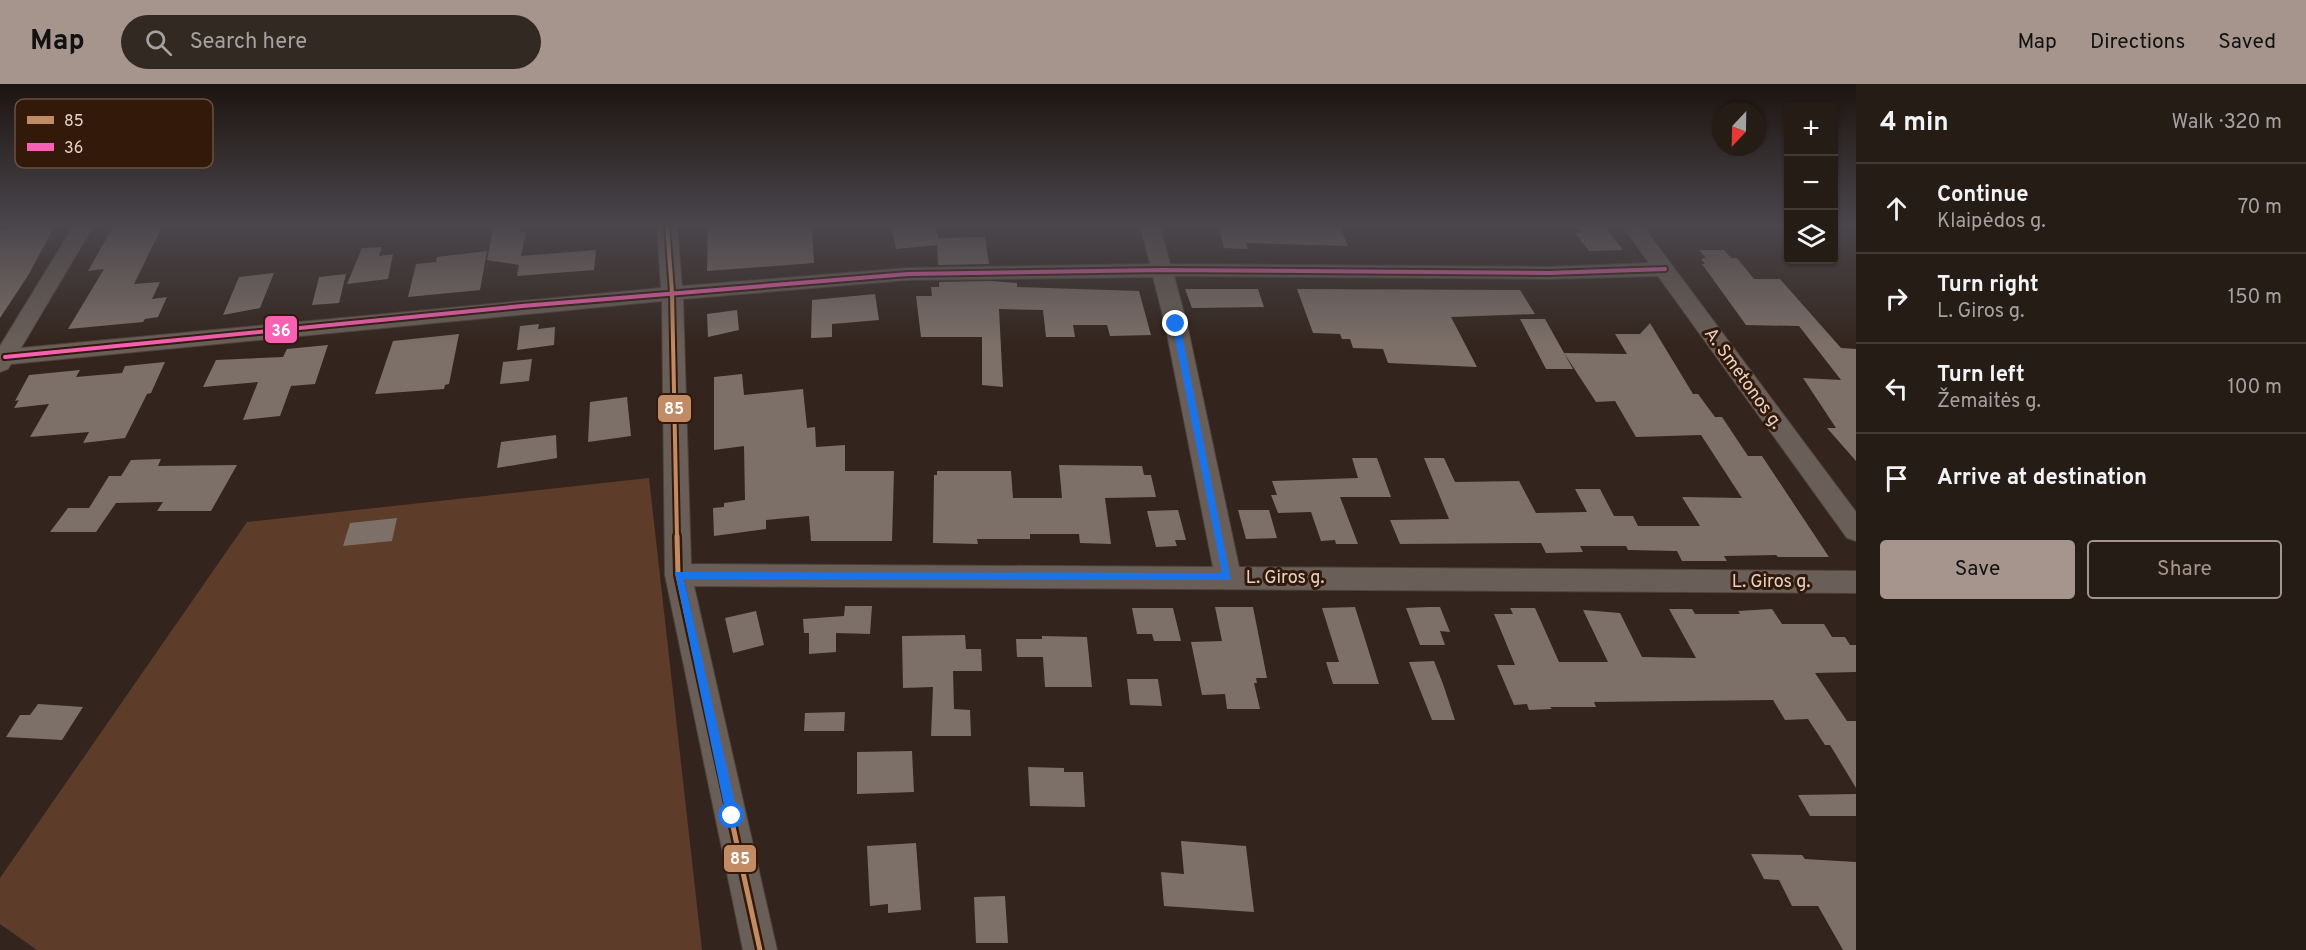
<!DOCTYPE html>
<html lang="en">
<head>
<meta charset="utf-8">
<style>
  body { margin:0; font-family:Overpass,sans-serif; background:#322923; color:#f1f3f6 }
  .controls { position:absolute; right:18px; top:18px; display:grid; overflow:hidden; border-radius:6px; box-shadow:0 2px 4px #0004 }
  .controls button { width:54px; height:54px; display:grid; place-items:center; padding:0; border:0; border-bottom:2px solid #423a35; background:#261c16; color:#f1f3f6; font:30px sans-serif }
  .compass { position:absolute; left:1712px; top:18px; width:54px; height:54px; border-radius:50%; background:#261c16; box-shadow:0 2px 4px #0004; rotate:202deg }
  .stop { position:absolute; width:18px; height:18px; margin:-14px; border:4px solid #1a73e8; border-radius:50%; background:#fff }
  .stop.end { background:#1a73e8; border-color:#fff; box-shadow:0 2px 6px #0008 }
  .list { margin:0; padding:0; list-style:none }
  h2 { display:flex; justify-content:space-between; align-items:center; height:78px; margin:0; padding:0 24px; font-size:26px }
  h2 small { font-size:20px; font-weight:400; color:#a4a1a1 }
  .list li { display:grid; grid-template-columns:39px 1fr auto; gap:18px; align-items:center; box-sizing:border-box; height:90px; padding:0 24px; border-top:2px solid #423a35 }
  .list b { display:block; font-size:22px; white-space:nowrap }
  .list p { margin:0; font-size:20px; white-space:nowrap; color:#a4a1a1 }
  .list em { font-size:20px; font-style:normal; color:#a4a1a1 }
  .actions { display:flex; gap:12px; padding:18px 24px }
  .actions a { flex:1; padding:14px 0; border:2px solid #a6958c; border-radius:6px; text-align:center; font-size:21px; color:#a6958c }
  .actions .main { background:#a6958c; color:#111 }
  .icon { flex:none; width:33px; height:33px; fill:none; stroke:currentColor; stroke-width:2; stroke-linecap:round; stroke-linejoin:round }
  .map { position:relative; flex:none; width:1856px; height:866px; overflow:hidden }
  header { display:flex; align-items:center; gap:36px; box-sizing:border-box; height:84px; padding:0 30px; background:#a6958c; color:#111 }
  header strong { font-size:28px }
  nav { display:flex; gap:33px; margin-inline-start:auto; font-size:21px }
  .search { width:420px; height:54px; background:#322923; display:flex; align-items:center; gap:15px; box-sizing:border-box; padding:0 21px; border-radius:33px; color:#a4a1a1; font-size:22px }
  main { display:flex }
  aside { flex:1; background:#261c16 }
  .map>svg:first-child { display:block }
  .green { fill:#5e3c2a }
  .building { fill:#7d7069 }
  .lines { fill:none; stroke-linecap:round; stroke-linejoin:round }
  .minor-casing { stroke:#4e423b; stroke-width:2 }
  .minor { fill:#6a5f58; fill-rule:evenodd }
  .bus-1-far1-casing { stroke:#331909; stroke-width:8 }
  .bus-1-casing { stroke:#331909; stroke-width:10 }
  .bus-2-casing { stroke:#331909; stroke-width:8 }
  .bus-1-far1 { stroke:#c18c65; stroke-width:4 }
  .bus-1 { stroke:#c18c65; stroke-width:5 }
  .bus-2 { stroke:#f860b3; stroke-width:4 }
  .route { fill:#1a73e8 }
  .labels { text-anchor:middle; stroke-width:6; stroke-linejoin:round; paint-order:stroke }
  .street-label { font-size:18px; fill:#e4d2c8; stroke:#331909 }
  .key { fill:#331909; stroke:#685042; stroke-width:1.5 }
  .key-label { font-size:16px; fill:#e4d2c8 }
  .line-badge { stroke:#331909; stroke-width:2 }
  .badge-label { font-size:16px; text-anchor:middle; font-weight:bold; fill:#fff }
</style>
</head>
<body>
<header>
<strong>Map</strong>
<div class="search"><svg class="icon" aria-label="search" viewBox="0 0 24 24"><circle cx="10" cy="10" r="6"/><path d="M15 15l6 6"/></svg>Search here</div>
<nav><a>Map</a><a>Directions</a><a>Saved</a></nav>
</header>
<main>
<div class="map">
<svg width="1856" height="866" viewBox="0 0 1856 866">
  <rect width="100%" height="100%" fill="#33251d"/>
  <!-- green -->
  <path class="green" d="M649 394 702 866H37L0 840V794L247 438Z"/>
  <!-- building -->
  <g class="building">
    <path d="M55 141 29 190 0 234V145Z"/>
    <path d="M114 141H163L134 200 160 198 152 215 167 213 158 233 145 235 143 238 68 245 104 185 88 187Z"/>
    <path d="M494 141H520V148H526L521 172 596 166 594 186 517 192 519 181 487 176Z"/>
    <path d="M708 141H812L814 179 707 187Z"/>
    <path d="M891 141H936L938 154 985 153 989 180 938 181 937 161 896 165Z"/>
    <path d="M1218 141 1340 142 1348 162 1246 159 1248 165 1224 164Z"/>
    <path d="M1575 141H1603L1623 166 1589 167 1575 149H1581Z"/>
    <path d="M382 163 379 172 393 170 388 195 347 200 362 164Z"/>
    <path d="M1699 166H1724L1731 174H1737L1754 195H1780L1841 264 1856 265V377L1827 344H1836L1803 294 1841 296 1799 242 1746 241 1702 180H1705L1701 175 1706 174Z"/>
    <path d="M487 167 480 206 408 213 416 180 436 178 437 173Z"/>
    <path d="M274 189 260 224 223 231 239 193Z"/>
    <path d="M346 190 339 219 312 221 319 193Z"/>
    <path d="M991 197 1017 199V203L1139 207 1151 251 1110 252 1107 241H1073L1075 253H1046L1043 226 999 225 1003 303 982 301V253H921L916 212H932L931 203H939V198Z"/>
    <path d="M1185 205H1258L1264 223 1192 224Z"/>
    <path d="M1297 205 1520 206 1535 230 1451 233 1477 283 1388 279 1383 265 1353 264 1350 255H1342L1340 250 1313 249Z"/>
    <path d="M875 210 879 236 832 240V253L811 254 812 216Z"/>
    <path d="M737 226 739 246 708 253 707 230Z"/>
    <path d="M1520 235H1545L1573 285H1546Z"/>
    <path d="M1650 239 1693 310H1698L1715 333H1722L1748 372H1762L1829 473H1778L1776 471 1724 472 1727 477H1682L1677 467 1628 466 1626 462H1580L1583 468 1546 469 1541 459 1400 460 1390 436 1449 435 1424 374H1444L1455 398 1519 397 1536 429 1587 428 1575 405H1600L1614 432H1633L1638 442H1700L1682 413 1742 414 1701 351 1636 353 1615 317 1596 318 1564 269 1627 270 1615 250H1640Z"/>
    <path d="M539 240 538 245 555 243 554 261 517 266 520 242Z"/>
    <path d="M459 250 449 300 445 301 444 305 375 310 393 257Z"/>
    <path d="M328 261 315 300 291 302 280 332 243 336 258 298 203 303 216 276 283 273 287 265Z"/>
    <path d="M532 275 529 297 500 300 503 278Z"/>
    <path d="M165 278 151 309 147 310 125 354 83 359 89 348 30 353 49 320 14 324 19 316 15 317 29 291 80 286 76 293 122 289 125 282Z"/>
    <path d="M742 290 744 311 803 305 807 344 815 343 816 363 845 361V387H894L892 457H811L809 432 766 436V445L714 452 713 424 724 423V419L745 416 744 362 714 366V293Z"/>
    <path d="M627 313 631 352 588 358 590 318Z"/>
    <path d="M556 351 557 374 497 384 501 358Z"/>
    <path d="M1352 374H1377L1391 413H1340L1358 460H1336L1335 456 1321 457 1311 428 1278 429 1271 411H1277L1272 397 1358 394Z"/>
    <path d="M161 375 158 382 237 381 211 427H157L163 418 116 419 96 448H50L68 424H89L109 392H121L131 376Z"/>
    <path d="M1059 381 1142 382 1144 391H1151L1156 413 1105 414 1111 460 1080 459 1079 450H1030V455H977L978 460 933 459 934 391H937V387H1011L1013 414H1062Z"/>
    <path d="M1178 426 1186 456H1175L1177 462 1156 463 1147 427Z"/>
    <path d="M1238 426H1269L1277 454 1246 455Z"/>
    <path d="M397 434 392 457 343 462 350 439Z"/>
    <path d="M845 522H872L870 550 836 549V568L809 570V549H804L803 535 844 532Z"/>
    <path d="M1215 523H1253L1267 594H1256L1257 599H1254L1260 625H1227L1225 610 1202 611 1191 558 1222 557Z"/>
    <path d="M1355 523 1379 600H1333L1326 578H1339L1322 524Z"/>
    <path d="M1429 523H1440L1450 548 1440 547 1445 561H1420L1406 524Z"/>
    <path d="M1132 524H1173L1181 557H1154L1152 550H1137Z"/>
    <path d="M1510 524H1535L1559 578H1608L1583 526 1620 529 1642 573 1696 574 1669 525H1692L1695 530H1740L1738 527 1772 525 1782 540H1824L1832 553H1845L1850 561H1856V588L1815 589 1847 637H1856V704L1830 661H1825L1808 635 1785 636 1773 616 1594 618 1596 623H1550L1552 625 1529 626 1527 620 1514 621 1497 581H1515L1494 530H1513Z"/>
    <path d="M756 527 764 561 733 569 725 534Z"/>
    <path d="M965 551 966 565H981L982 587H953L954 625 970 626 971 652H931L933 603 903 604 902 552Z"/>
    <path d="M1042 552 1087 553 1092 603H1045L1043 573H1017L1016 555H1042Z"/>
    <path d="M1434 577 1443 600 1455 636H1432L1409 578Z"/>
    <path d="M1127 595H1158L1162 622 1130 621Z"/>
    <path d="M38 620 83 623 62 656 6 653 20 631H30Z"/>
    <path d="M845 628 844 647H804L805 629Z"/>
    <path d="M912 667 914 708 857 710V668Z"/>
    <path d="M1028 683 1064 684V688H1083L1085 723 1030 722Z"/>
    <path d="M1856 710V732H1810L1798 711Z"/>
    <path d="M1181 757 1246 762 1254 828 1164 822 1161 788 1184 790Z"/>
    <path d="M916 759 921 826 888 829V820L870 822 867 762Z"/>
    <path d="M1751 770 1802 771 1805 775 1856 778V866H1843L1818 822H1792L1779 796 1764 795Z"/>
    <path d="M1005 812 1008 859H976L974 813Z"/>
  </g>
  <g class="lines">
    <!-- minor casing -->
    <g class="minor-casing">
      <path id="minor" d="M74 141H94L21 264 661 204 657 141H677L682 202 908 184 1150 180 1140 141H1160L1170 180 1548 183 1649 179 1622 141H1642L1856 428V457L1847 454 1658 192 1548 195 1174 192 1187 240 1239 483 1856 487V509L694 502 777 866H743L665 491 662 217 11 280 8 285 0 288V262ZM1153 193 1165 240 1213 483 691 480 683 215 908 196Z"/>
    </g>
    <!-- minor -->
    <use href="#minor" class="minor"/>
    <!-- bus-1-far1 casing -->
    <g class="bus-1-far1-casing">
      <path id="bus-1-far1" d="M667 141 672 208 677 454"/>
    </g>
    <!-- bus-1 casing -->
    <g class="bus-1-casing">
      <path id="bus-1" d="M677 452 678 491 760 866"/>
    </g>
    <!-- bus-2 casing -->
    <g class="bus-2-casing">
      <path id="bus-2" d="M5 273 522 222 908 190 1161 186 1548 189 1665 185"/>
    </g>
    <!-- bus-1-far1 -->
    <use href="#bus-1-far1" class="bus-1-far1"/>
    <!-- bus-1 -->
    <use href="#bus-1" class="bus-1"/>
    <!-- bus-2 -->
    <use href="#bus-2" class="bus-2"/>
  </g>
  <!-- sky -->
  <linearGradient id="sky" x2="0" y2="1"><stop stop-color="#1c1410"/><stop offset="0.54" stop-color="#4a464c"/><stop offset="1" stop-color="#4a464c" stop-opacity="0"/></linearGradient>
  <rect width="1856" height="262" fill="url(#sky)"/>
  <!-- route -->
  <path class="route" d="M1176 237 1180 240 1231 496 684 495 738 732 736 736H727L675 488 1222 489 1172 240Z"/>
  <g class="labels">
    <!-- street labels -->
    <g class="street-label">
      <text transform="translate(1744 294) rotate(54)" y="6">A. Smetonos g.</text>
      <text x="1285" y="499">L. Giros g.</text>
      <text x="1771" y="503">L. Giros g.</text>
    </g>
  </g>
  <!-- legend -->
  <rect x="15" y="15" width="198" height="69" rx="9" class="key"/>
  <rect x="27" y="32" width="27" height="8" fill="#c18c65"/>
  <rect x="27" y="59" width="27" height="8" fill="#f860b3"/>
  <g class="key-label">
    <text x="64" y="42">85</text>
    <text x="64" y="69">36</text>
  </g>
  <g class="line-badge">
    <rect x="264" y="231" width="34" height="29" rx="6" fill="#f860b3"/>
    <rect x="657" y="310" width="35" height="29" rx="6" fill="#c18c65"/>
    <rect x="723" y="760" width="34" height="29" rx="6" fill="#c18c65"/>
  </g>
  <g class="badge-label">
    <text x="281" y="252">36</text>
    <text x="674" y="330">85</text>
    <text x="740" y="780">85</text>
  </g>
</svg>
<div class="controls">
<button>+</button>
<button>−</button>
<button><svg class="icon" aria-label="layers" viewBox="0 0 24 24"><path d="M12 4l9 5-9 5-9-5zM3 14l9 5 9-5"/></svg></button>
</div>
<svg class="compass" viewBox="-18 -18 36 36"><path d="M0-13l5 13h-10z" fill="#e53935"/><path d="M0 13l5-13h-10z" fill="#a4a1a1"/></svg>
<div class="stop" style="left:732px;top:732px"></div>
<div class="stop end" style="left:1176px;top:240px"></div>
</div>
<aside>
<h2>4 min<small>Walk · 320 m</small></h2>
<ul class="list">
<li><svg class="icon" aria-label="ahead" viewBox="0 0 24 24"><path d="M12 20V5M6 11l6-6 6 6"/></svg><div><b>Continue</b><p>Klaipėdos g.</p></div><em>70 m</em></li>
<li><svg class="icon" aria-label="right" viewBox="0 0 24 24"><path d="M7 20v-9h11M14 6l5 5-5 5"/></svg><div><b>Turn right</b><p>L. Giros g.</p></div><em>150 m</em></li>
<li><svg class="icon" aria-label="left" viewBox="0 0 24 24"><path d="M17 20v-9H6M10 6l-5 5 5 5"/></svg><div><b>Turn left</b><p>Žemaitės g.</p></div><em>100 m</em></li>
<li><svg class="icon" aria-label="arrive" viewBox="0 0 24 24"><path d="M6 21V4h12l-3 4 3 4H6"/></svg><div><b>Arrive at destination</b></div></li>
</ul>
<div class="actions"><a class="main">Save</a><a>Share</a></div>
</aside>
</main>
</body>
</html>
